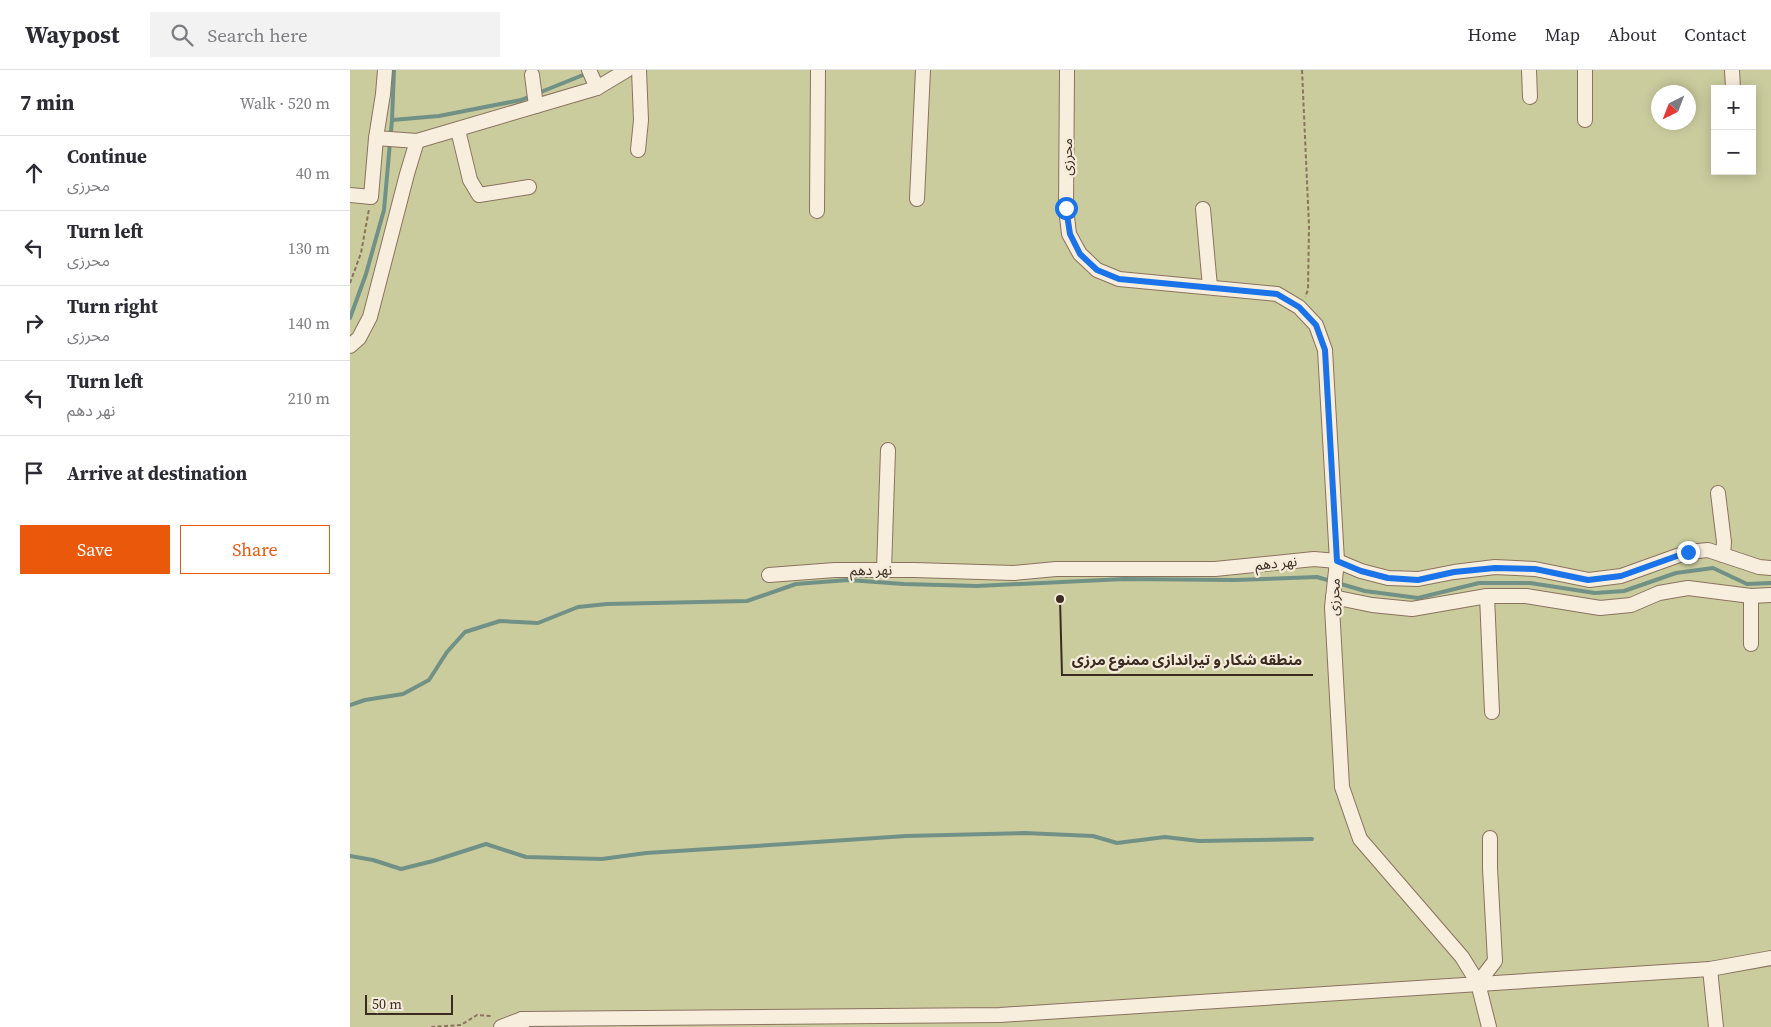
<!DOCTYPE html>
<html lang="en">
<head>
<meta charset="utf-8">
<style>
  body { margin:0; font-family:"Source Serif 4","Noto Sans Arabic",serif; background:#f2f2f3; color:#2b2b33 }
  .controls { position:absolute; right:15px; top:15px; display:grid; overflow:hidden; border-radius:0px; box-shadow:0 2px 12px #0003 }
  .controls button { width:45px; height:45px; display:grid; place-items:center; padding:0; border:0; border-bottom:1px solid #e1e1e2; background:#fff; color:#2b2b33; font:25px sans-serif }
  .compass { position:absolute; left:1301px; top:15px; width:45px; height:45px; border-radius:50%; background:#fff; box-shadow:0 2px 12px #0003; rotate:222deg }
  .scale { position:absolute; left:15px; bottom:12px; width:88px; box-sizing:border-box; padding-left:5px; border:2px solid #3b2c22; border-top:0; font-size:14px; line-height:18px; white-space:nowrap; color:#3b2c22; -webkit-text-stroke:4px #f5ebda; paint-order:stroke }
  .stop { position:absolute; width:15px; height:15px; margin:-11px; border:4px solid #1a73e8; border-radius:50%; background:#fff }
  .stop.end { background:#1a73e8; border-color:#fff; box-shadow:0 1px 5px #0008 }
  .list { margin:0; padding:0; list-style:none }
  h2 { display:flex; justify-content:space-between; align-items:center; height:65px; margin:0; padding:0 20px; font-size:21px }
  h2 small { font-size:16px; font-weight:400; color:#7c7c81 }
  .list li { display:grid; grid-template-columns:32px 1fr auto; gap:15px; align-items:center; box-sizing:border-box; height:75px; padding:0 20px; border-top:1px solid #e1e1e2 }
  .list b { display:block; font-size:19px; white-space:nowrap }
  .list p { margin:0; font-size:16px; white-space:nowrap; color:#7c7c81 }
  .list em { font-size:16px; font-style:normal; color:#7c7c81 }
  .actions { display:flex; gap:10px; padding:15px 20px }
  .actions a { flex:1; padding:11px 0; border:1px solid #ea580c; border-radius:0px; text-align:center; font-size:18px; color:#ea580c }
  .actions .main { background:#ea580c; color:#fff }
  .icon { flex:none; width:28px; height:28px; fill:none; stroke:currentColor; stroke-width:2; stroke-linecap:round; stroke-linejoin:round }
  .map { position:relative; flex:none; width:1421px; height:957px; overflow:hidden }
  header { display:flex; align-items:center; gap:30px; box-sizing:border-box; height:70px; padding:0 25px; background:#fff; border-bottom:1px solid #e1e1e2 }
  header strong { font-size:24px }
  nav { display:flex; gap:28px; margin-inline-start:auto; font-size:18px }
  .search { width:350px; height:45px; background:#f2f2f3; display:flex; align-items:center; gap:12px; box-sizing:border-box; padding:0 18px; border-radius:0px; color:#7c7c81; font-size:19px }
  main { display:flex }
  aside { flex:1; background:#fff }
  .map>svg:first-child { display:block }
  .green { fill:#cbcc9e; fill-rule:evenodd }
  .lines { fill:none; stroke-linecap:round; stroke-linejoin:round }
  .stream { stroke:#719186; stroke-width:4 }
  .minor-casing { stroke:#8a725f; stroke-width:16 }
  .path { stroke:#8a725f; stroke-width:2; stroke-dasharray:4 2.5; stroke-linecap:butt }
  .minor { stroke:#f8eede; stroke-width:14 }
  .route { stroke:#1a73e8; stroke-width:6 }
  .labels { text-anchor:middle; stroke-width:4.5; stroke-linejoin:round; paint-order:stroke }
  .street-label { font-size:14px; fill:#3b2c22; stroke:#f5ebda }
  .leader { fill:none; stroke:#3b2c22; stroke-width:2 }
  .callout-dot { fill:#3b2c22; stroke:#f5ebda; stroke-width:2 }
  .callout-label { font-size:15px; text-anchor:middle; font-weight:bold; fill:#3b2c22; stroke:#f5ebda; stroke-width:4.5; stroke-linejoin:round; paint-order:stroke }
</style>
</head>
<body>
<header>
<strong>Waypost</strong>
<div class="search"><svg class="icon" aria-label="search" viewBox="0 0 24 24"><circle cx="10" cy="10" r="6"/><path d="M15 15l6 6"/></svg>Search here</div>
<nav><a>Home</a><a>Map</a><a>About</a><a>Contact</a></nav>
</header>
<main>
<aside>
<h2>7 min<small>Walk · 520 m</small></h2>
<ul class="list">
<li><svg class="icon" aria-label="ahead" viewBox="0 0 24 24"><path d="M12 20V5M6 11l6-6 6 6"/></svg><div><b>Continue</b><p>محرزی</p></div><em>40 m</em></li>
<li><svg class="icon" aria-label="left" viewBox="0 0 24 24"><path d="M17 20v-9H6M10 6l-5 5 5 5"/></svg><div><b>Turn left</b><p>محرزی</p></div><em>130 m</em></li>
<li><svg class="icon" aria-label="right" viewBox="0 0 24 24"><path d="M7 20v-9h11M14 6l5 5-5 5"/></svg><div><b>Turn right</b><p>محرزی</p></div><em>140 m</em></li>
<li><svg class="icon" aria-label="left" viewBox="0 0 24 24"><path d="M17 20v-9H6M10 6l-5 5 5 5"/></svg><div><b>Turn left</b><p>نهر دهم</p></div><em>210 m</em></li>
<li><svg class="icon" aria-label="arrive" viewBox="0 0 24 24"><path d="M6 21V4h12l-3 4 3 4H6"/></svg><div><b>Arrive at destination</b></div></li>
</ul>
<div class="actions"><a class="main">Save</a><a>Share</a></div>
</aside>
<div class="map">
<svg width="1421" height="957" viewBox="0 0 1421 957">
  <rect width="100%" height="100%" fill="#ede0ca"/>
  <!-- green -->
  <path class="green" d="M0 0H1421V957H0ZM1365 19H1402V101H1365ZM1308 22H1338V52H1308Z"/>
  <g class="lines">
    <!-- stream -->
    <g class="stream">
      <path d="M42 50 89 46 171 30 238 3"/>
      <path d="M0 248 16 204 34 140 42 50 44 0"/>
      <path d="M0 635 15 630 53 624 79 610 97 582 115 562 150 551 188 553 228 537 257 534 397 531 446 514 498 510 554 514 627 516 774 509 885 510 967 507 1015 521 1068 528 1129 513H1180L1245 523 1274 521 1326 503 1363 498 1397 514 1421 513"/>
      <path d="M0 786 23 790 51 799 83 791 136 774 176 787 252 789 296 783 436 774 556 766 674 763 743 766 767 773 815 767 849 771 962 769"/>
    </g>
    <!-- minor casing -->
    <g class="minor-casing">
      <g id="minor">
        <path d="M35 0 33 24 26 68 67 71 247 18 277 0"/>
        <path d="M239 0 247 18"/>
        <path d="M717 0 716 138 719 164 730 184 747 200 769 209 927 224 949 237 966 255 975 280 987 491 982 537 992 717 1010 769 1112 887 1128 913 1139 957"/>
        <path d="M1179 0 1180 27"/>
        <path d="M1235 0V50"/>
        <path d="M1382 0 1383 19"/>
        <path d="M182 5 186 36"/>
        <path d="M108 60 120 110 129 125 179 117"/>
        <path d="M288 80 291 50 289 0"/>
        <path d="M0 125 21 127 26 68"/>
        <path d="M567 129 573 0"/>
        <path d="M853 139 860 217"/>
        <path d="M467 141 468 0"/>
        <path d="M0 276 9 268 20 247 57 104 67 71"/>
        <path d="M1368 423 1374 472 1373 485"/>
        <path d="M534 500 538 380"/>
        <path d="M419 505 485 500H564L664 503 706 499H865L964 489 987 491 1011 501 1038 508 1068 509 1104 502 1145 497 1185 499 1239 510 1271 506 1338 482 1358 480 1409 497 1421 498"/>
        <path d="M1137 526 1142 642"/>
        <path d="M983 527 1022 535 1062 539 1137 526H1176L1250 538 1281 535 1309 523 1338 518 1401 526 1421 525"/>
        <path d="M1401 574V526"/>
        <path d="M1360 899 1366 957"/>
        <path d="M1128 913 1145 891 1140 798V768"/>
        <path d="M151 957 172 949"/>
        <path d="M172 957V949L650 945 1360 899 1421 888"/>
      </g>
    </g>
    <!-- path -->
    <g class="path">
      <path d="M952 0 959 156 958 220 955 227"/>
      <path d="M0 213 11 183 19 139"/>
      <path d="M81 957 111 955 127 945 141 946 142 947"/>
    </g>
    <!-- minor -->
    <use href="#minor" class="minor"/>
  </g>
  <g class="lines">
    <!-- route -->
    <path class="route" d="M716 138 720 164 730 184 747 200 769 209 927 224 949 237 966 255 975 280 987 491 1011 501 1038 508 1068 510 1104 502 1145 498 1185 499 1238 510 1271 506 1338 482"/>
  </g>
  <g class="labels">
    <!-- street labels -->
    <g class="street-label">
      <text transform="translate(717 87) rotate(-90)" y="5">محرزی</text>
      <text transform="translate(926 493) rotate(-6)" y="5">نهر دهم</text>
      <text transform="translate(521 500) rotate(-1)" y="5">نهر دهم</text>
      <text transform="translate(984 527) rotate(-87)" y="5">محرزی</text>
    </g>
  </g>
  <!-- callouts -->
  <path class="leader" d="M710 529L712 605H963"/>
  <circle class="callout-dot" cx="710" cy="529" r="5"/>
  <g class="callout-label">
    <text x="837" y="595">منطقه شکار و تیراندازی ممنوع مرزی</text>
  </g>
</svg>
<div class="controls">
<button>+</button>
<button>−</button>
</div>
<svg class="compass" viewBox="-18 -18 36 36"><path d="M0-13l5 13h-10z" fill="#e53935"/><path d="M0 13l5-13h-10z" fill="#7c7c81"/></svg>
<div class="scale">50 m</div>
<div class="stop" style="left:716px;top:138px"></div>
<div class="stop end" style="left:1338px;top:482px"></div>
</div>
</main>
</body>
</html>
